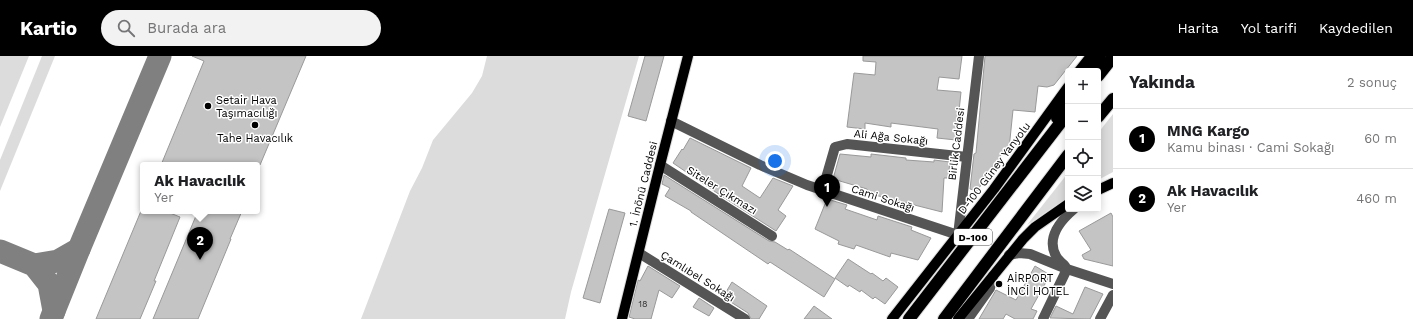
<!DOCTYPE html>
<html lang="tr">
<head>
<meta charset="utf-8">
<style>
  body { margin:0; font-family:"Work Sans",sans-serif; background:#f2f2f2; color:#202124 }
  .controls { position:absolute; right:12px; top:12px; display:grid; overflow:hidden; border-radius:4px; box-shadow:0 2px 10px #0003 }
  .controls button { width:36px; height:36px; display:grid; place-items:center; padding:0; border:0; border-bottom:1px solid #e0e0e0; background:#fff; color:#202124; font:20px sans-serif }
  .you { position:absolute; left:775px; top:105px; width:14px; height:14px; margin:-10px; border:3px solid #fff; border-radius:50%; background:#1a73e8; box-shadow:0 0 0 6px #1a73e833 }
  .badge { display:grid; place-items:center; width:26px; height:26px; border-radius:50%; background:#000; color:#fff; font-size:13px; font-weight:700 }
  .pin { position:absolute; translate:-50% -33px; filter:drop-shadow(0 1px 2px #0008) }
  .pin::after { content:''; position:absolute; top:21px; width:14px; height:12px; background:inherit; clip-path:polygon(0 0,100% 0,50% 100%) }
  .popup { position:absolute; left:140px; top:106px; width:120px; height:52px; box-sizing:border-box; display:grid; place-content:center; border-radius:4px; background:#fff; filter:drop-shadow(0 1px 3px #0005); font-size:13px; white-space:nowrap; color:#757577 }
  .popup b { font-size:15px; color:#202124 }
  .popup::after { content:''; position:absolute; left:50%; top:100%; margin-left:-8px; border:8px solid transparent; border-top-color:#fff }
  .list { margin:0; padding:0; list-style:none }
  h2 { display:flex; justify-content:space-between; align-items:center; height:52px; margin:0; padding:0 16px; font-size:17px }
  h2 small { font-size:13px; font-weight:400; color:#757577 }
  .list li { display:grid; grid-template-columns:26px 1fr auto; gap:12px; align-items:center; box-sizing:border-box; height:60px; padding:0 16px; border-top:1px solid #e0e0e0 }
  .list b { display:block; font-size:15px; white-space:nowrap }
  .list p { margin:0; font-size:13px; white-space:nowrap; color:#757577 }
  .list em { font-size:13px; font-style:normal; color:#757577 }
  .icon { flex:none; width:22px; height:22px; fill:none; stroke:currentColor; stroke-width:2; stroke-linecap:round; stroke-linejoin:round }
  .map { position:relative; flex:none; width:1113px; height:263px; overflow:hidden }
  header { display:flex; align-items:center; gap:24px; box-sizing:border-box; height:56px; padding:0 20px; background:#000; color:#fff }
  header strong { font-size:19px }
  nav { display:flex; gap:22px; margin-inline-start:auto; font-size:14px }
  .search { width:280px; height:36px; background:#f2f2f2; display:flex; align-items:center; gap:10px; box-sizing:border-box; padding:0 14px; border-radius:22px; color:#757577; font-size:15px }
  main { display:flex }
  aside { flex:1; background:#fff }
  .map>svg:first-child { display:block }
  .green { fill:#dcdcdc }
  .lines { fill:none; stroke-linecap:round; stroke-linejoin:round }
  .taxiway { stroke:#808080; stroke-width:23 }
  .building { fill:#c4c4c4; stroke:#999 }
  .major-casing { stroke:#dbdbdb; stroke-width:12 }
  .highway-casing { stroke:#dbdbdb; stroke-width:14 }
  .minor { stroke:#555; stroke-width:10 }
  .major { stroke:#000; stroke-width:10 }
  .highway { stroke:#000; stroke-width:12 }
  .poi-dot { fill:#000; stroke:#fff; stroke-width:1.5 }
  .labels { text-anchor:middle; stroke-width:3; stroke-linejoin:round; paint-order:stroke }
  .number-label { font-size:9px; fill:#313131 }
  .shield { fill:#fff; stroke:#4c4c4c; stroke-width:1 }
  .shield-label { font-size:10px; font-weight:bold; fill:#000 }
  .poi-label { font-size:11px; fill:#000; stroke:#fff; text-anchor:start }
  .street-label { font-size:11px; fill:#000; stroke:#fff }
</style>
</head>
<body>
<header>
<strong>Kartio</strong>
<div class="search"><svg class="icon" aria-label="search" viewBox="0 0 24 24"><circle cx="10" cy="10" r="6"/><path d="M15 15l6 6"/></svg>Burada ara</div>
<nav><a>Harita</a><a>Yol tarifi</a><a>Kaydedilen</a></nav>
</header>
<main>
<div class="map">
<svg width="1113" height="263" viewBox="0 0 1113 263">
  <rect width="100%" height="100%" fill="#fff"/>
  <!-- green -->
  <g class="green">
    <path d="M0 0H29L0 71Z"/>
    <path d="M42 0H55L0 135V104Z"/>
    <path d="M487 0H639L571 236 565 263H361L410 135 422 112 433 84 472 37 482 20Z"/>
    <path d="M1113 58V116L1098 124V77Z"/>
    <path d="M1068 117V141L1027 169Z"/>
  </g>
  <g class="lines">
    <!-- taxiway -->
    <g class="taxiway">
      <path d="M0 195 34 209 49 228 54 255 51 263"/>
      <path d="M34 209 58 205 79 193 160 0"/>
      <path d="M54 255 79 193"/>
    </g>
  </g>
  <!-- building -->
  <g class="building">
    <path d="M192 0H306L260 109H161L204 5Z"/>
    <path d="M645 0H664L646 65 628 60Z"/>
    <path d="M863 0H962L959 23 939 21 937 34 961 36 956 84 937 82 938 73 891 67V71L865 67V73L847 71 854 17 875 19 876 6 863 5Z"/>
    <path d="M985 0H1077L1054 29 1047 31 1038 30 1035 56 1013 54 1009 93H1005L977 135 970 133 974 98 976 97Z"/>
    <path d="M690 82 751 112 742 130 760 142 773 122 793 130 778 154 786 160 776 175 720 139 673 107 682 93 683 94Z"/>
    <path d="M840 98 871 101V98L906 102V104L934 106V104L950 106 948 122H944L942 156 867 137V133L833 123Z"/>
    <path d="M664 119 769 185 775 186 788 194 789 193 835 223 824 241 770 206 768 208 691 156V155L665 140 670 132 662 128Z"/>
    <path d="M827 143 847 149 845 153 877 164 878 160 912 171 911 174 931 182 918 204 891 197 890 201 856 189 854 193 838 188 839 185 815 173Z"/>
    <path d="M609 153 625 157 600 247 583 242Z"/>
    <path d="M141 155H165L180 161 154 225H156L140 263H96Z"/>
    <path d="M198 155H242L230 183H231L198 263H153Z"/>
    <path d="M1111 157 1113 161V210L1084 203 1082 199 1091 194 1079 175Z"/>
    <path d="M848 203 871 218 872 217 883 225 886 222 898 231 885 248 875 241 873 243 861 234 860 236 849 229 848 231 835 222Z"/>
    <path d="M648 210 680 230 672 242 659 234 651 263H635L629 261 638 224 640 225Z"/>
    <path d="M1035 210 1050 219 1031 253 1037 255 1033 263H1015L1006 258 1003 263H979L996 234 1016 244Z"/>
    <path d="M732 226 767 250 759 263H751L748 257 723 241Z"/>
    <path d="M1085 231 1103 238 1090 263 1050 262 1056 250 1073 258Z"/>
    <path d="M699 242 714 252 709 260 693 251Z"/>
    <path d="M814 250 832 263H804Z"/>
  </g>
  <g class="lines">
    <!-- major casing -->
    <g class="major-casing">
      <g id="major">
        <path d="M1079 15 1091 0"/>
        <path d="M1098 134 1113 127"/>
        <path d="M622 263 660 109 688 0"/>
        <path d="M892 263 994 133 1068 31"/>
        <path d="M958 263 1023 183 1035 171 1068 148"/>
      </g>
    </g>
    <!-- highway casing -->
    <g class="highway-casing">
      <g id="highway">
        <path d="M1089 15 1100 0"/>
        <path d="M1098 20 1113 1"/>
        <path d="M1098 61 1113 43"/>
        <path d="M1057 62 1068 45"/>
        <path d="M909 263 1068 57"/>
        <path d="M944 263 1068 99"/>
      </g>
    </g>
    <!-- minor -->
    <g class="minor">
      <path d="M671 65 760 109 807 129 958 179 979 0"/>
      <path d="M660 109 772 180"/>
      <path d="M822 136 835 91 847 88 967 101"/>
      <path d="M639 197 745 263"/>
      <path d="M1009 199 1019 197 1030 198 1067 213 1113 228"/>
      <path d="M1065 210C1062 207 1058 204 1056 200 1046 182 1061 164 1074 153"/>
      <path d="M968 263 990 232 993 220"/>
      <path d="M1043 263 1067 213"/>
      <path d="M1100 263 1113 239"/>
    </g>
    <!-- major -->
    <use href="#major" class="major"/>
    <!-- highway -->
    <use href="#highway" class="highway"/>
  </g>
  <!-- markers -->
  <g class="poi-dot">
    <circle cx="208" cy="50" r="4"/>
    <circle cx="255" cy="69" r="4"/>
    <circle cx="999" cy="228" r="4"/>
  </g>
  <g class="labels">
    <!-- number labels -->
    <g class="number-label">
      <text x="643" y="251">18</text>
    </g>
    <!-- shield labels -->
    <rect class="shield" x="954" y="173" width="38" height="16" rx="3"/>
    <g class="shield-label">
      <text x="973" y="185">D-100</text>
    </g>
    <!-- poi labels -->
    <g class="poi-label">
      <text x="216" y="48">Setair Hava<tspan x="216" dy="13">Taşımacılığı</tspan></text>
      <text x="255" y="86" text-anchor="middle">Tahe Havacılık</text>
      <text x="1007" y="226">AİRPORT<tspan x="1007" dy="13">İNCİ HOTEL</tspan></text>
    </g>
    <!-- street labels -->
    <g class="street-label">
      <text transform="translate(891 81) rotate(6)" y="4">Ali Ağa Sokağı</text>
      <text transform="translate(956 88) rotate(-83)" y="4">Birlik Caddesi</text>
      <text transform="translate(994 112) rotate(-53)" y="4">D-100 Güney Yanyolu</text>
      <text transform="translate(643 128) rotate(-76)" y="4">1. İnönü Caddesi</text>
      <text transform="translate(722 134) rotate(32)" y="4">Siteler Çıkmazı</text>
      <text transform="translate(883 142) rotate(18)" y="4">Cami Sokağı</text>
      <text transform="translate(698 220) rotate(32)" y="4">Çamlıbel Sokağı</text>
    </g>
  </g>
</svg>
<div class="controls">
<button>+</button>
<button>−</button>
<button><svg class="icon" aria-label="locate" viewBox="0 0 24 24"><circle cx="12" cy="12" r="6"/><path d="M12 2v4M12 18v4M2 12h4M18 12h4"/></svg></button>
<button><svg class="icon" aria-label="layers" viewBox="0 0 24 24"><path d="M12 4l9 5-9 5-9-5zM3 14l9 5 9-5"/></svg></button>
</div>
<div class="you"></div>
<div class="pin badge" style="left:827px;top:151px">1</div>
<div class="pin badge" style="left:200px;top:204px">2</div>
<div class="popup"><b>Ak Havacılık</b>Yer</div>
</div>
<aside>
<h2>Yakında<small>2 sonuç</small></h2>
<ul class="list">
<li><span class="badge">1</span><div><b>MNG Kargo</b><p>Kamu binası · Cami Sokağı</p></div><em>60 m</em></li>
<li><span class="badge">2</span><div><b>Ak Havacılık</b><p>Yer</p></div><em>460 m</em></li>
</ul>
</aside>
</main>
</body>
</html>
